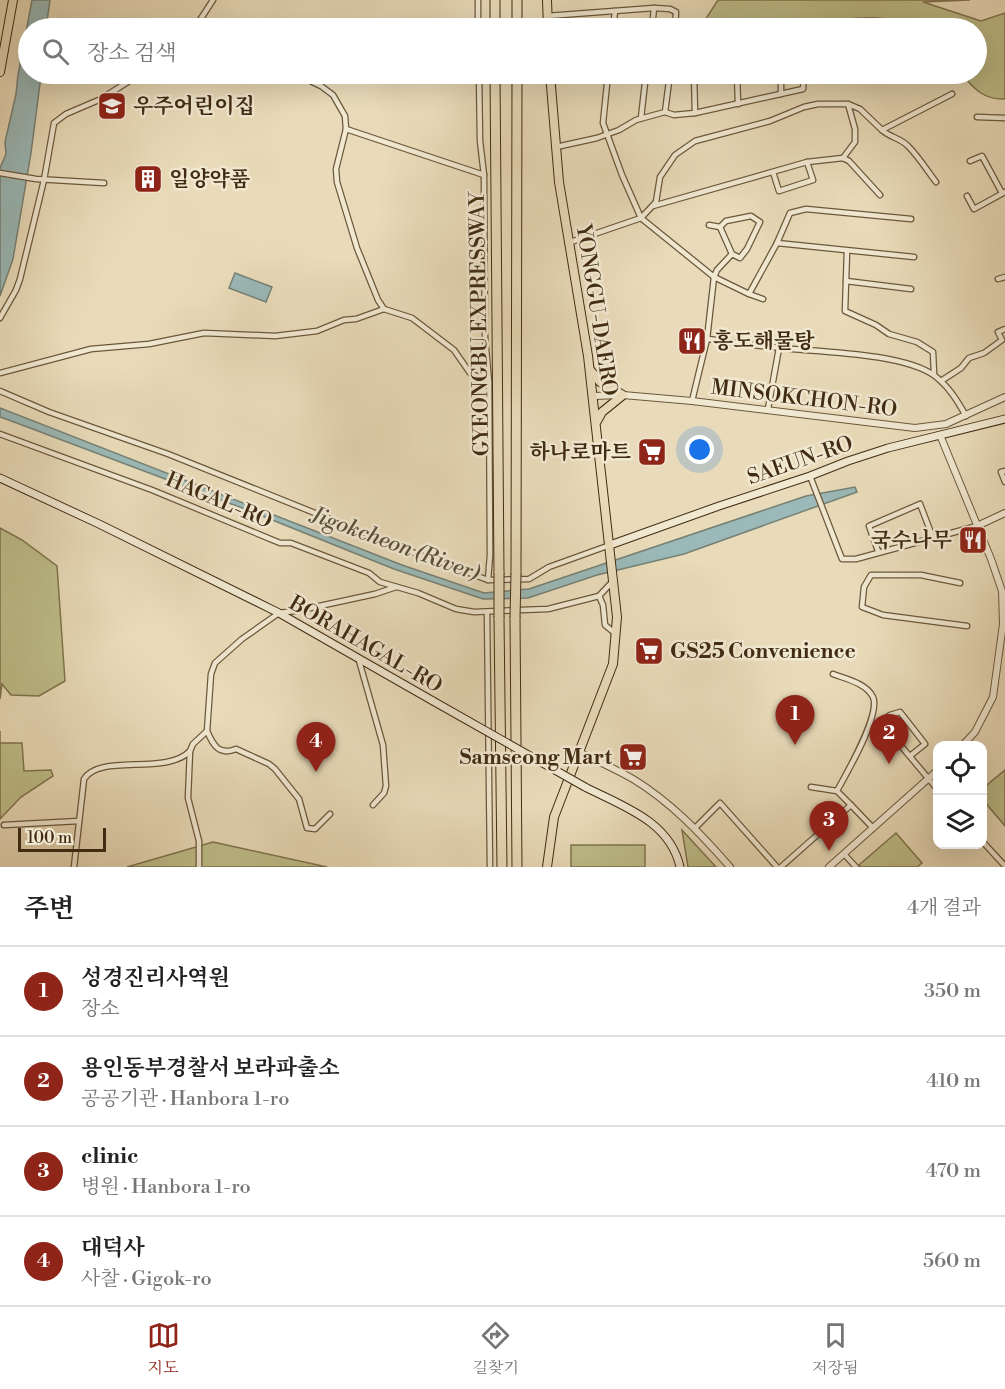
<!DOCTYPE html>
<html lang="ko">
<head>
<meta charset="utf-8">
<style>
  body { margin:0; font-family:"Libre Bodoni","Noto Serif KR",serif; background:#f2f2f2; color:#222 }
  .controls { position:absolute; right:18px; bottom:18px; display:grid; overflow:hidden; border-radius:12px; box-shadow:0 6px 24px #0002 }
  .controls button { width:54px; height:54px; display:grid; place-items:center; padding:0; border:0; border-bottom:2px solid #e0e0e0; background:#fff; color:#222; font:30px sans-serif }
  .scale { position:absolute; left:18px; bottom:15px; width:88px; box-sizing:border-box; padding-left:6px; border:3px solid #412c13; border-top:0; font-size:16px; line-height:21px; white-space:nowrap; color:#412c13; -webkit-text-stroke:4px #f1e8d2; paint-order:stroke }
  .you { position:absolute; left:700px; top:450px; width:21px; height:21px; margin:-15px; border:4px solid #fff; border-radius:50%; background:#1a73e8; box-shadow:0 0 0 9px #1a73e833 }
  .badge { display:grid; place-items:center; width:39px; height:39px; border-radius:50%; background:#8f2418; color:#fff; font-size:20px; font-weight:700 }
  .pin { position:absolute; translate:-50% -50px; filter:drop-shadow(0 2px 3px #0008) }
  .pin::after { content:''; position:absolute; top:32px; width:21px; height:18px; background:inherit; clip-path:polygon(0 0,100% 0,50% 100%) }
  .list { margin:0; padding:0; list-style:none }
  h2 { display:flex; justify-content:space-between; align-items:center; height:78px; margin:0; padding:0 24px; font-size:26px }
  h2 small { font-size:20px; font-weight:400; color:#767676 }
  .list li { display:grid; grid-template-columns:39px 1fr auto; gap:18px; align-items:center; box-sizing:border-box; height:90px; padding:0 24px; border-top:2px solid #e0e0e0 }
  .list b { display:block; font-size:22px; white-space:nowrap }
  .list p { margin:0; font-size:20px; white-space:nowrap; color:#767676 }
  .list em { font-size:20px; font-style:normal; color:#767676 }
  .icon { flex:none; width:33px; height:33px; fill:none; stroke:currentColor; stroke-width:2; stroke-linecap:round; stroke-linejoin:round }
  .map { position:relative; flex:none; width:1005px; height:867px; overflow:hidden }
  .search { position:absolute; background:#fff; box-shadow:0 6px 24px #0002; left:18px; right:18px; top:18px; height:66px; display:flex; align-items:center; gap:15px; box-sizing:border-box; padding:0 21px; border-radius:33px; color:#767676; font-size:22px }
  .sheet { height:438px; background:#fff }
  nav { display:flex; justify-content:space-around; align-items:center; box-sizing:border-box; height:84px; border-top:2px solid #e0e0e0; background:#fff; font-size:16px; color:#767676 }
  nav a { display:grid; justify-items:center; gap:3px }
  nav .on { color:#8f2418 }
  .map>svg:first-child { display:block }
  .green { fill:#bebe8a; stroke:#80754e; stroke-width:1.5 }
  .water { fill:#9ab9b8; stroke:#768176; stroke-width:1.5 }
  .lines { fill:none; stroke-linecap:round; stroke-linejoin:round }
  .minor-casing { stroke:#6b583c; stroke-width:7 }
  .tertiary-casing { stroke:#6b583c; stroke-width:8 }
  .secondary-casing { stroke:#412c13; stroke-width:9 }
  .primary-casing { stroke:#412c13; stroke-width:10 }
  .motorway-casing { stroke:#412c13; stroke-width:11 }
  .minor { stroke:#f1e8d2; stroke-width:4.5 }
  .tertiary { stroke:#f1e8d2; stroke-width:6 }
  .secondary { stroke:#f1e8d2; stroke-width:7 }
  .primary { stroke:#e9dbb9; stroke-width:8 }
  .motorway { stroke:#e9dbb9; stroke-width:9 }
  .secondary-bridge-casing { stroke:#412c13; stroke-width:9; stroke-linecap:butt }
  .motorway-bridge-casing { stroke:#412c13; stroke-width:11; stroke-linecap:butt }
  .secondary-bridge { stroke:#f1e8d2; stroke-width:7 }
  .motorway-bridge { stroke:#e9dbb9; stroke-width:9 }
  .labels { text-anchor:middle; stroke-width:5; stroke-linejoin:round; paint-order:stroke }
  .poi-label { font-size:21px; font-weight:bold; fill:#412c13; stroke:#f1e8d2; text-anchor:start }
  .street-label { font-size:21px; fill:#412c13; stroke:#f1e8d2 }
  .water-label { font-size:22px; font-style:italic; fill:#574f3c; stroke:#f1e8d2 }
</style>
</head>
<body>
<div class="map">
<svg width="1005" height="867" viewBox="0 0 1005 867">
  <rect width="100%" height="100%" fill="#e9dbb9"/>
  <filter id="stains"><feTurbulence type="fractalNoise" baseFrequency=".00333" numOctaves="4"/><feColorMatrix values="0 0 0 0 .2 0 0 0 0 .09 0 0 0 0 .02 0 0 0 .5 -.17"/></filter>
  <radialGradient id="worn" r=".72"><stop offset=".6" stop-color="#630" stop-opacity="0"/><stop offset="1" stop-color="#630" stop-opacity=".3"/></radialGradient>
  <!-- green -->
  <g class="green">
    <path d="M718 0H970L923 2 981 21 1005 13V99C984 100 974 89 962 74H976V28H911C889 9 826 21 800 28H695L702 25Z"/>
    <path d="M0 528 22 540 57 566 65 681 39 696 11 695 2 684 0 699Z"/>
    <path d="M0 731V743H22L24 771 51 770 53 776 21 797 0 819Z"/>
    <path d="M1005 770V826L983 800 982 789Z"/>
    <path d="M682 830 716 867H688Z"/>
    <path d="M896 833 922 863 917 867H861L859 865Z"/>
    <path d="M213 842 327 867H127Z"/>
    <rect x="571" y="845" width="74" height="22"/>
  </g>
  <!-- water -->
  <g class="water">
    <path d="M32 0H50L46 28H28V74H41V76L31 153 13 259 0 296V168L6 154 5 142 16 94 18 75Z"/>
    <path d="M235 273 272 287 266 302 229 288Z"/>
    <path d="M0 408 402 565 484 593 529 589 806 496 855 487 857 492 684 554 597 575 528 598 483 599 394 569 250 511 14 422 0 417Z"/>
  </g>
  <g class="lines">
    <!-- minor casing -->
    <g class="minor-casing">
      <g id="minor">
        <path d="M547 16 654 8 670 9 676 12 675 28"/>
        <path d="M200 20 215 28"/>
        <path d="M190 28 200 20 213 0"/>
        <path d="M478 28V0"/>
        <path d="M613 28 615 11"/>
        <path d="M652 28 654 8"/>
        <path d="M296 74 321 86 333 95 345 116 346 129 336 169 337 182 357 248 378 300 384 309 412 318 454 350 470 373 489 382"/>
        <path d="M479 74 480 141 484 175 485 337 489 382 490 555 488 580 529 579 549 567 610 545"/>
        <path d="M608 74 603 123 622 175 641 218 714 277 717 270 732 254 720 227 726 221 751 216 760 222 747 249 740 258 732 254"/>
        <path d="M694 74 695 113"/>
        <path d="M737 74 738 104"/>
        <path d="M781 74V94"/>
        <path d="M665 112 670 74"/>
        <path d="M977 117 1005 118"/>
        <path d="M641 118 646 74"/>
        <path d="M346 129 484 175"/>
        <path d="M882 130C889 137 900 138 908 146 918 156 927 170 936 182"/>
        <path d="M556 147 597 138 619 130 636 120 665 112 674 115 695 113 803 89 804 74"/>
        <path d="M843 158 855 142V129L848 104"/>
        <path d="M970 161 982 156 1002 193"/>
        <path d="M807 162 843 158 849 161 880 195"/>
        <path d="M0 173 36 179 104 183"/>
        <path d="M967 196 974 209 1005 192"/>
        <path d="M653 206 807 162 813 180 779 191 773 172"/>
        <path d="M709 225 720 227"/>
        <path d="M568 243 641 218 656 202 660 177 675 155 695 141 770 121 804 107 818 104H848L860 109 882 130 952 94"/>
        <path d="M777 243 790 213 806 209 911 219"/>
        <path d="M998 279 1005 277"/>
        <path d="M846 281 847 251"/>
        <path d="M911 289 846 281 845 311 876 325 889 334 917 342 933 352 934 374"/>
        <path d="M749 294 763 299"/>
        <path d="M0 318 16 290 20 279 44 180 54 123 66 114 101 99 140 74"/>
        <path d="M707 339 714 277 749 294 777 243 914 257"/>
        <path d="M0 373 91 349 149 344 204 333 275 336 317 331 344 320 356 319 384 309"/>
        <path d="M941 381 961 368 969 358 984 353 1002 340 998 332 1005 329"/>
        <path d="M0 391 49 412 168 454 412 552 488 580"/>
        <path d="M692 401 707 339C732 342 756 346 781 348 820 352 904 353 935 376 949 387 957 400 966 416"/>
        <path d="M768 409 779 348"/>
        <path d="M0 434 152 490 280 543H291L369 573 380 582 418 593 456 609 474 612 548 609 599 596"/>
        <path d="M1005 471 1001 472 1005 482"/>
        <path d="M810 476 842 559H856L977 526"/>
        <path d="M878 551 869 526 920 504 933 538"/>
        <path d="M960 583 921 575H871L864 587 862 607 883 615 967 626"/>
        <path d="M599 596 603 605 605 625 616 634"/>
        <path d="M599 596 613 581"/>
        <path d="M487 612 490 867"/>
        <path d="M358 657 383 745 386 786 384 793 373 805"/>
        <path d="M833 674C846 679 866 683 873 697 881 715 846 774 837 791"/>
        <path d="M207 731C213 745 219 756 236 749L269 764 275 769 299 799 307 828 315 829 330 814"/>
        <path d="M910 756 925 744 900 712 890 715 881 722 938 790"/>
        <path d="M811 787 837 791 851 805"/>
        <path d="M4 825 79 821"/>
        <path d="M695 828 720 803 777 867"/>
        <path d="M982 841 1005 866"/>
        <path d="M844 854 856 867"/>
        <path d="M74 867 84 779C100 753 166 776 190 751"/>
        <path d="M199 867V841L188 798 190 751 193 744 207 731 211 674 215 663 242 639 279 613 301 610 375 594 396 587"/>
        <path d="M781 867 851 805 873 828"/>
      </g>
    </g>
    <!-- tertiary casing -->
    <g class="tertiary-casing">
      <g id="tertiary">
        <path d="M593 396 623 395 692 401 915 428 946 424 1005 397"/>
        <path d="M940 435 991 559 1002 591 1003 624 993 697 975 732 962 746"/>
        <path d="M977 526 1005 513"/>
        <path d="M579 752C597 761 616 769 633 779 671 802 701 834 730 867"/>
        <path d="M829 867 938 770"/>
      </g>
    </g>
    <!-- secondary casing -->
    <g class="secondary-casing">
      <g id="secondary">
        <path d="M0 478 99 524 279 613 433 701"/>
        <path d="M610 545 719 506 810 476 848 461 888 448 1005 419"/>
        <path d="M585 787C622 806 670 821 680 867"/>
      </g>
    </g>
    <!-- primary casing -->
    <g class="primary-casing">
      <g id="primary">
        <path d="M547 0 548 28"/>
        <path d="M0 72 13 0"/>
        <path d="M591 371 600 382 623 395 602 412 597 421"/>
        <path d="M547 867 554 817 613 664 617 617 588 356 559 182 550 74"/>
      </g>
    </g>
    <!-- motorway casing -->
    <g class="motorway-casing">
      <g id="motorway">
        <path d="M495 28V0"/>
        <path d="M517 28V0"/>
        <path d="M495 74 499 573"/>
        <path d="M516 573 517 74"/>
        <path d="M499 618 502 867"/>
        <path d="M515 618 517 867"/>
      </g>
    </g>
    <!-- minor -->
    <use href="#minor" class="minor"/>
    <!-- tertiary -->
    <use href="#tertiary" class="tertiary"/>
    <!-- secondary -->
    <use href="#secondary" class="secondary"/>
    <!-- primary -->
    <use href="#primary" class="primary"/>
    <!-- motorway -->
    <use href="#motorway" class="motorway"/>
    <!-- secondary-bridge casing -->
    <g class="secondary-bridge-casing">
      <path id="secondary-bridge" d="M433 701 585 787"/>
    </g>
    <!-- motorway-bridge casing -->
    <g class="motorway-bridge-casing">
      <g id="motorway-bridge">
        <path d="M499 618V573"/>
        <path d="M515 618 516 573"/>
      </g>
    </g>
    <!-- secondary-bridge -->
    <use href="#secondary-bridge" class="secondary-bridge"/>
    <!-- motorway-bridge -->
    <use href="#motorway-bridge" class="motorway-bridge"/>
  </g>
  <!-- icons -->
  <defs>
    <g id="school-square" transform="scale(1.5)"><rect x="-9" y="-9" width="18" height="18" rx="4" fill="#8f2418" stroke="#f1e8d2"/><path d="M0-5L7-2L0 1L-7-2ZM-4 1L0 2.5L4 1V4Q0 6-4 4Z" fill="#fff"/></g>
    <g id="building-square" transform="scale(1.5)"><rect x="-9" y="-9" width="18" height="18" rx="4" fill="#8f2418" stroke="#f1e8d2"/><path d="M-4-6H4V6H1V3H-1V6H-4ZM-2.5-4.3h1.7v1.8h-1.7ZM.8-4.3h1.7v1.8H.8ZM-2.5-1h1.7V.8h-1.7ZM.8-1h1.7V.8H.8Z" fill="#fff"/></g>
    <g id="restaurant-square" transform="scale(1.5)"><rect x="-9" y="-9" width="18" height="18" rx="4" fill="#8f2418" stroke="#f1e8d2"/><path d="M-5-6h1v4h1v-4h1v4h1v-4h1v5L-1.5 .5V6h-2V.5L-5-1ZM5-6V6H3V1.5H1.5Q1.5-4 5-6Z" fill="#fff"/></g>
    <g id="supermarket-square" transform="scale(1.5)"><rect x="-9" y="-9" width="18" height="18" rx="4" fill="#8f2418" stroke="#f1e8d2"/><path d="M-6-5.5h2.5l.6 2H6L4.5 2H-2.5L-4.4-4H-6ZM-1.5 3.2a1.3 1.3 0 1 0 .1 0ZM3 3.2a1.3 1.3 0 1 0 .1 0Z" fill="#fff"/></g>
  </defs>
  <g fill-rule="evenodd">
    <use href="#school-square" x="112" y="106"/>
    <use href="#building-square" x="148" y="179"/>
    <use href="#restaurant-square" x="692" y="341"/>
    <use href="#supermarket-square" x="652" y="452"/>
    <use href="#restaurant-square" x="973" y="540"/>
    <use href="#supermarket-square" x="649" y="651"/>
    <use href="#supermarket-square" x="633" y="757"/>
  </g>
  <g class="labels">
    <!-- poi labels -->
    <g class="poi-label">
      <text x="133" y="113">우주어린이집</text>
      <text x="169" y="186">일양약품</text>
      <text x="713" y="348">홍도해물탕</text>
      <text x="631" y="459" text-anchor="end">하나로마트</text>
      <text x="952" y="547" text-anchor="end">국수나무</text>
      <text x="670" y="658">GS25 Convenience</text>
      <text x="612" y="764" text-anchor="end">Samseong Mart</text>
    </g>
    <!-- street labels -->
    <g class="street-label">
      <text transform="translate(597 310) rotate(81)" y="7">YONGGU-DAERO</text>
      <text transform="translate(479 324) rotate(-91)" y="7">GYEONGBU EXPRESSWAY</text>
      <text transform="translate(804 398) rotate(7)" y="7">MINSOKCHON-RO</text>
      <text transform="translate(800 460) rotate(-19)" y="7">SAEUN-RO</text>
      <text transform="translate(219 500) rotate(23)" y="7">HAGAL-RO</text>
      <text transform="translate(366 644) rotate(30)" y="7">BORAHAGAL-RO</text>
    </g>
    <!-- water labels -->
    <g class="water-label">
      <text transform="translate(396 543) rotate(20)" y="8">Jigokcheon (River)</text>
    </g>
  </g>
  <rect width="100%" height="100%" filter="url(#stains)"/>
  <rect width="100%" height="100%" fill="url(#worn)"/>
</svg>
<div class="controls">
<button><svg class="icon" aria-label="locate" viewBox="0 0 24 24"><circle cx="12" cy="12" r="6"/><path d="M12 2v4M12 18v4M2 12h4M18 12h4"/></svg></button>
<button><svg class="icon" aria-label="layers" viewBox="0 0 24 24"><path d="M12 4l9 5-9 5-9-5zM3 14l9 5 9-5"/></svg></button>
</div>
<div class="scale">100 m</div>
<div class="you"></div>
<div class="pin badge" style="left:795px;top:745px">1</div>
<div class="pin badge" style="left:889px;top:764px">2</div>
<div class="pin badge" style="left:829px;top:851px">3</div>
<div class="pin badge" style="left:316px;top:772px">4</div>
<div class="search"><svg class="icon" aria-label="search" viewBox="0 0 24 24"><circle cx="10" cy="10" r="6"/><path d="M15 15l6 6"/></svg>장소 검색</div>
</div>
<section class="sheet">
<h2>주변<small>4개 결과</small></h2>
<ul class="list">
<li><span class="badge">1</span><div><b>성경진리사역원</b><p>장소</p></div><em>350 m</em></li>
<li><span class="badge">2</span><div><b>용인동부경찰서 보라파출소</b><p>공공기관 · Hanbora 1-ro</p></div><em>410 m</em></li>
<li><span class="badge">3</span><div><b>clinic</b><p>병원 · Hanbora 1-ro</p></div><em>470 m</em></li>
<li><span class="badge">4</span><div><b>대덕사</b><p>사찰 · Gigok-ro</p></div><em>560 m</em></li>
</ul>
</section>
<nav>
<a class="on"><svg class="icon" aria-label="map" viewBox="0 0 24 24"><path d="M3 6l6-2 6 2 6-2v14l-6 2-6-2-6 2zM9 4v14M15 6v14"/></svg>지도</a>
<a><svg class="icon" aria-label="directions" viewBox="0 0 24 24"><path d="M12 3l9 9-9 9-9-9zM9 14v-3h6M13 9l2 2-2 2"/></svg>길찾기</a>
<a><svg class="icon" aria-label="saved" viewBox="0 0 24 24"><path d="M7 4h10v16l-5-4-5 4z"/></svg>저장됨</a>
</nav>
</body>
</html>
